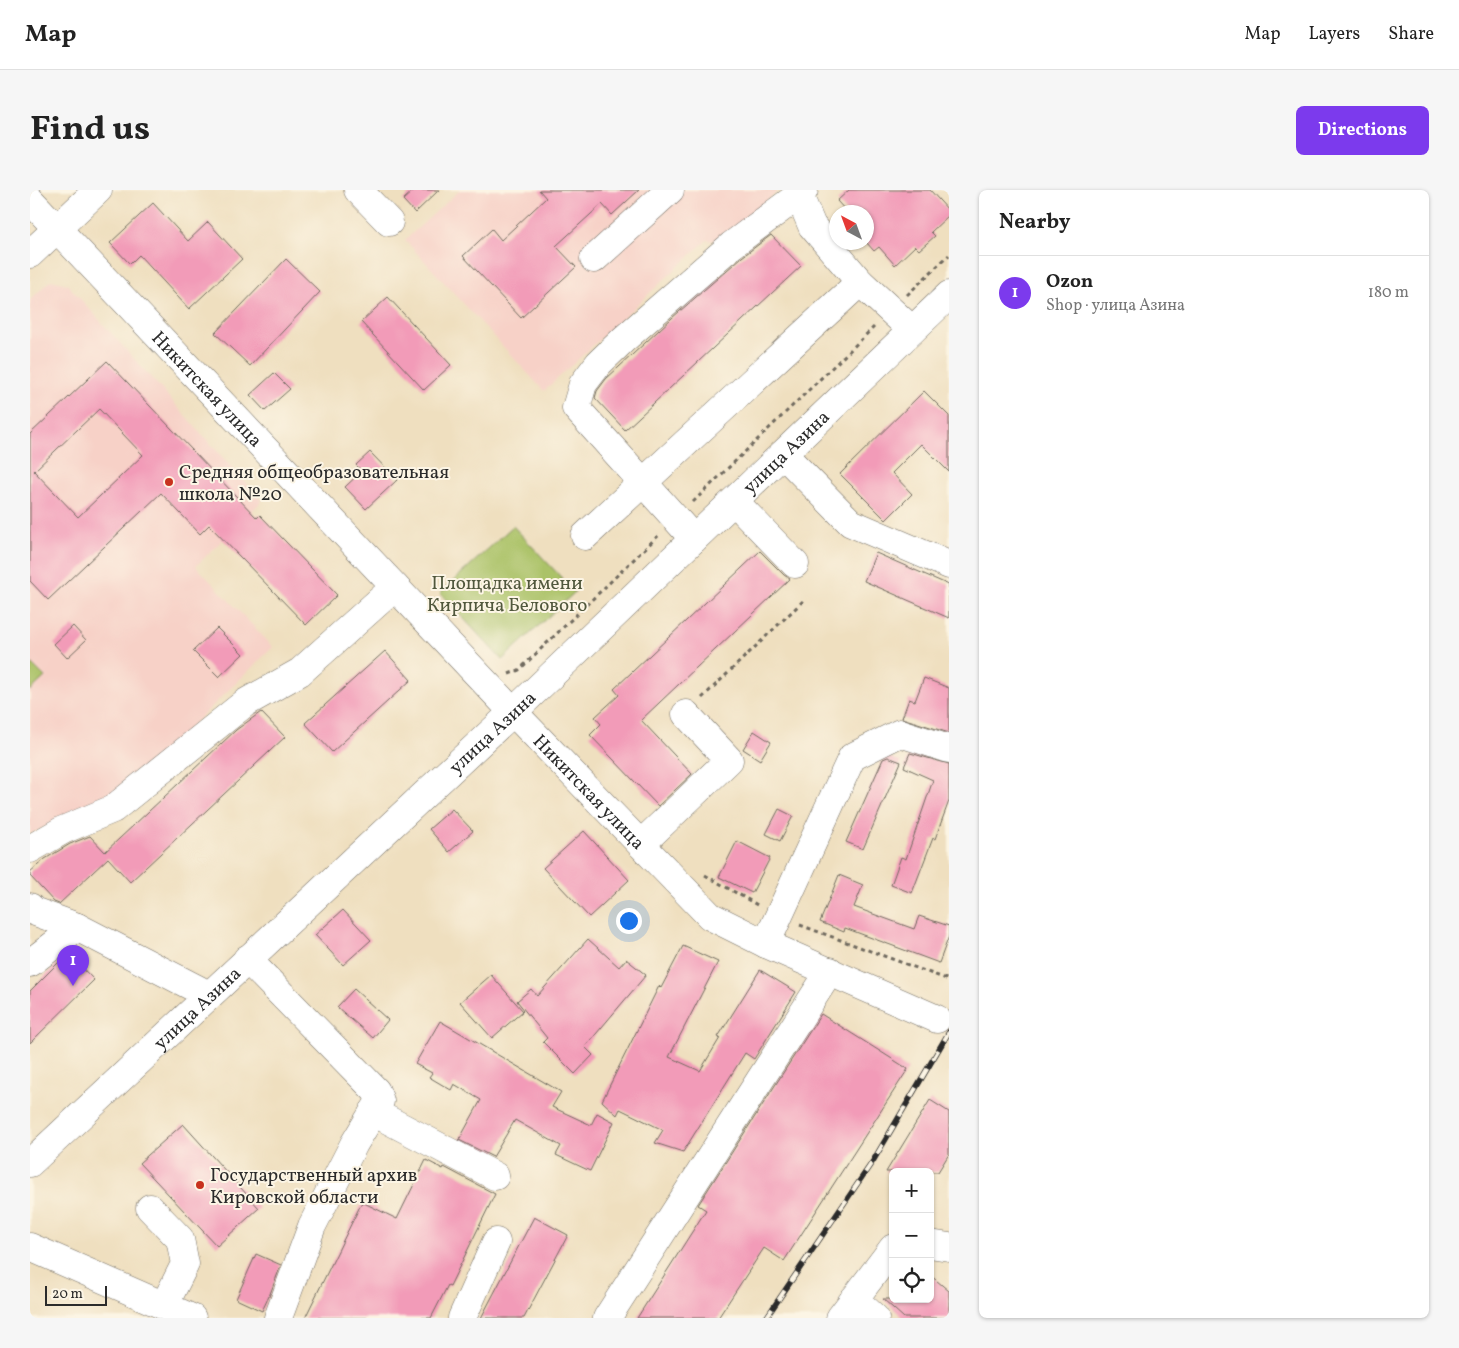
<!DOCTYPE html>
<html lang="en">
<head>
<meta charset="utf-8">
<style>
  body { margin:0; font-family:Vollkorn,serif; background:#f6f6f6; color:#222 }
  .controls { position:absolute; right:15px; bottom:15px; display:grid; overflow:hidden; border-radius:8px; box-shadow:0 1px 4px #0004 }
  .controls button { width:45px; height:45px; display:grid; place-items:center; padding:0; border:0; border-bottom:1px solid #e0e0e0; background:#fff; color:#222; font:25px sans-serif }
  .compass { position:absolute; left:799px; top:15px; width:45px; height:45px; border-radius:50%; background:#fff; box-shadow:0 1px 4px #0004; rotate:319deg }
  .scale { position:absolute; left:15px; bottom:12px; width:62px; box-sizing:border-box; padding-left:5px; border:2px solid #2b2b2b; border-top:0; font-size:14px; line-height:18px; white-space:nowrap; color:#2b2b2b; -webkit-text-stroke:4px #fcf5e5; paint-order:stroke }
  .you { position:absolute; left:598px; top:730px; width:18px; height:18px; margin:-12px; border:4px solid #fff; border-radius:50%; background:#1a73e8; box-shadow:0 0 0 8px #1a73e833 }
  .badge { display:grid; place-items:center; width:32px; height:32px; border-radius:50%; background:#7c3aed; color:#fff; font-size:16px; font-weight:700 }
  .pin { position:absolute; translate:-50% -41px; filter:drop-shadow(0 1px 2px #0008) }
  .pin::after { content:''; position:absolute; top:26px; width:18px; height:15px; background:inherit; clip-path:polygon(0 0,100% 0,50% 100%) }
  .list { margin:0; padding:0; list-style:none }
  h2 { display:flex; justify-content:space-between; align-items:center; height:65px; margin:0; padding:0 20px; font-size:21px }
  h2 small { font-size:16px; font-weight:400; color:#767676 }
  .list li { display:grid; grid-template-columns:32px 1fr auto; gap:15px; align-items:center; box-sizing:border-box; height:75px; padding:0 20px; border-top:1px solid #e0e0e0 }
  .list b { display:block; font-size:19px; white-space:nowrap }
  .list p { margin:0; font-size:16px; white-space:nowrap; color:#767676 }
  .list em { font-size:16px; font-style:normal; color:#767676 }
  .icon { flex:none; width:28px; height:28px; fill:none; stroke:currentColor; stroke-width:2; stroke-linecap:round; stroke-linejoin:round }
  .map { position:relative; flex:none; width:919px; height:1128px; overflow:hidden; border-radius:8px }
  header { display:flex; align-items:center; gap:30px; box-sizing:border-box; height:70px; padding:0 25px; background:#fff; border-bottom:1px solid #e0e0e0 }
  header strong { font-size:24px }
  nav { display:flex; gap:28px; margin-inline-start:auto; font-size:18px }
  .intro { display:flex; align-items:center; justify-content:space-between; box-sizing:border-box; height:120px; padding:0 30px }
  h1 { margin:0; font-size:35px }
  .button { padding:12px 22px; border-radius:8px; background:#7c3aed; color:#fff; font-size:18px; font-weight:700 }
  main { display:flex; gap:30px; padding:0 30px }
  aside { flex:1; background:#fff; border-radius:8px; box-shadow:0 1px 4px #0004 }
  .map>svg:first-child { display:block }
  .built { fill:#f7d1c7 }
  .green { fill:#abc267; stroke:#6b7649 }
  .building { fill:#f29bb8; fill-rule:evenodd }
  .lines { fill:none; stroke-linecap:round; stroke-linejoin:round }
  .minor-casing { stroke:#706a5f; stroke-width:29 }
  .path { stroke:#706a5f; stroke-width:3; stroke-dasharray:4 4; stroke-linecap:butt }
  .minor { stroke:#fff; stroke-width:28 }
  .rail-casing { stroke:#2b2b2b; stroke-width:5.5 }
  .rail { stroke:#fcf5e5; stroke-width:4; stroke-dasharray:11; stroke-linecap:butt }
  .poi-dot { fill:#c8321e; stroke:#fcf5e5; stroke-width:2 }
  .labels { text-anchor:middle; stroke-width:4; stroke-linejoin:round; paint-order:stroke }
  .street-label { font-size:19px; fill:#2b2b2b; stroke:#fcf5e5 }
  .poi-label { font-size:19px; fill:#2b2b2b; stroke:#fcf5e5; text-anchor:start }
  .park-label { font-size:19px; fill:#51583d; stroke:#fcf5e5 }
</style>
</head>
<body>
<header>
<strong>Map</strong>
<nav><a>Map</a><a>Layers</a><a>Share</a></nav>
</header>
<div class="intro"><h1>Find us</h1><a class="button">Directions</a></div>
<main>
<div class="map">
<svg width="919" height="1128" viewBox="0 0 919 1128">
  <rect width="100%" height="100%" fill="#fcf5e5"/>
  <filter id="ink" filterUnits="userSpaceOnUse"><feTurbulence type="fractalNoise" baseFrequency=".02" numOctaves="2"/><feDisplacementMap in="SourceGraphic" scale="10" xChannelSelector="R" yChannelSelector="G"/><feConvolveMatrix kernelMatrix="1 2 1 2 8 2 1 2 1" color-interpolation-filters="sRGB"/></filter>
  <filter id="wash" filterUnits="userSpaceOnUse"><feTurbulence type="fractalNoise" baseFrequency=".0096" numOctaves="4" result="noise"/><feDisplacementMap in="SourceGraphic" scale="20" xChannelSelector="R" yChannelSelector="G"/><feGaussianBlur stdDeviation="1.12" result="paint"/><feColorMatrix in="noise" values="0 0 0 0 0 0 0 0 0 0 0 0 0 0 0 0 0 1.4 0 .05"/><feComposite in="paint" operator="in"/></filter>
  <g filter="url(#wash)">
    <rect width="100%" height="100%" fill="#efdfbf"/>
    <!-- built -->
    <g class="built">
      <path d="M430 0H749L693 52 677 50 514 201 375 50Z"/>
      <path d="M21 90 37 94 232 311 166 376 243 457 93 603 0 644V110Z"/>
    </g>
    <!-- green -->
    <g class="green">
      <path d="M483 336 545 402 472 470 410 403Z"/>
      <path d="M0 472 15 487 0 501Z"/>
    </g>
    <g id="blocks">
      <!-- building -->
      <g class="building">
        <path d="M384 0H409L385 23 373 10Z"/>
        <path d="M509 0H609L582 25 572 14 526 56 546 77 491 128 433 66 462 39 471 50 516 8Z"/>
        <path d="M819 0H900L919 21V25L901 42 905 46 889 60 885 56 865 75 849 57 844 61 836 52V22H817L807 11Z"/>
        <path d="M123 13 158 51 178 32 212 69 159 119 109 65 100 74 80 53Z"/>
        <path d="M741 45 771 76 595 240 565 208 567 201 576 189 642 128 712 67Z"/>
        <path d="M256 69 290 102 220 176 185 143Z"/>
        <path d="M358 107 421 175 394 200 331 132Z"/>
        <path d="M77 171 227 328 230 325 307 405 276 435 179 335 170 344 131 303 18 410 0 391V244ZM69 219 113 265 48 327 4 281Z"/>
        <path d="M244 183 260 199 235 221 220 205Z"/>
        <path d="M894 201 919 226V282L891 254 862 283 882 304 856 330 810 284Z"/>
        <path d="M340 262 367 290 336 319 315 297 332 281 326 275Z"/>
        <path d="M730 361 754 385 760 389 611 530 662 584 628 616 560 545 571 534 565 527 589 505 584 499Z"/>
        <path d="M846 363 919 395V428L834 391Z"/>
        <path d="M43 436 56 450 37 468 24 454Z"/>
        <path d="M187 438 213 464 189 487 163 461Z"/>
        <path d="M355 461 381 490 302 562 275 533Z"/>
        <path d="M894 488 919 498V543L872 528 879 509 885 511Z"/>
        <path d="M231 522 255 547 100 692 78 668 29 714 24 712 0 686V682L15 669 40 654 60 646 75 662 206 540Z"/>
        <path d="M724 541 741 552 730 570 713 559Z"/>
        <path d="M880 563 919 574V611L905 649 903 648 882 703 861 695 871 667 876 669 903 590 874 577Z"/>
        <path d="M858 567 871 572 833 659 816 652 853 569Z"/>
        <path d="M422 619 443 641 419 662 399 639Z"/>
        <path d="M749 619 763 626 750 651 736 644Z"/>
        <path d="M554 641 599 690 559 727 513 678Z"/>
        <path d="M707 651 740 668 722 703 689 687Z"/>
        <path d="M809 685 833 695 824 717 884 739 889 726 919 736V746L909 773 815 738 814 742 790 732Z"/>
        <path d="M313 720 341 750 313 775 285 745Z"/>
        <path d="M558 749 589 777 596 769 616 785 555 857 563 865 545 884 513 852 517 848 487 811 501 799 507 806Z"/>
        <path d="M653 756 688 772 639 867 670 881 690 848 688 847 730 780 766 802 724 869 715 863 653 962 625 953 633 940 590 919 587 925 572 911 629 796 631 798Z"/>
        <path d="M38 763 64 790 0 853V801Z"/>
        <path d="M461 785 493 821 462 848 430 812Z"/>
        <path d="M324 799 358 830 343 848 307 817Z"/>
        <path d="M791 824 878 879 754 1071 734 1058 688 1128H607L676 1020 668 1015Z"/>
        <path d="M410 831 531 902 522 917 561 935 567 923 584 932 560 981 526 965 531 956 485 930 463 967 429 950 451 910 424 894 421 900 399 887 402 883 385 874Z"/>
        <path d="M900 910 919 922V964L908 982H856Z"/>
        <path d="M153 934 229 1018 187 1056 109 973Z"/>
        <path d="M396 970 413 979 414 977 465 1004 420 1096 418 1095 401 1128H275L332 1012 367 1029Z"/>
        <path d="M504 1027 538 1045 494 1128H451Z"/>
        <path d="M226 1064 251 1075 240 1104 232 1121 206 1109Z"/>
        <path d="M900 1085 919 1101V1128H874L853 1109H900Z"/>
      </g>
    </g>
  </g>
  <g filter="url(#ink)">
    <use href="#blocks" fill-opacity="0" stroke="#706a5f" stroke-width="1"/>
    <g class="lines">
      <!-- minor casing -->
      <g class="minor-casing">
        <g id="minor">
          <path d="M328 0 359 32"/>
          <path d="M774 0 769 5 782 36 830 92 882 140"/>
          <path id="s1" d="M0 10 483 522 680 726 736 754 907 829"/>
          <path d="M0 64 68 0"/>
          <path d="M564 69 640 0"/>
          <path d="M753 264 821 333 919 375"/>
          <path d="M704 311 765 374"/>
          <path d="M555 346 830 92"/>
          <path d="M664 349 546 218 553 194 569 173 594 149 702 55 769 5"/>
          <path d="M611 654 699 570 656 524"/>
          <path d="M0 659 33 640 83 619 215 513 270 482 365 397"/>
          <path d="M0 717 3 721 47 737"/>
          <path d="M736 754 822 567 870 543 919 559"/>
          <path d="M217 769 346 901 350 911 324 954 282 1036 248 1128"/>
          <path d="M0 773 47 737 169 800 178 806"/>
          <path d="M343 922 465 986"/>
          <path id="s2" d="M0 973 483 522 919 105"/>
          <path d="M120 1018 150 1049 155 1074 134 1116"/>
          <path d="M900 1054 919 1057"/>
          <path d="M0 1057 162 1128"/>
          <path d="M824 1109 845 1128"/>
          <path d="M432 1128 466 1052"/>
          <path d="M577 1128 800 781"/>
          <path d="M810 1128 863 1058"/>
        </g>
      </g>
      <!-- path -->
      <g class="path">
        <path d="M877 105 919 65"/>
        <path d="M663 312 844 137"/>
        <path d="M479 484 489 480 630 344"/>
        <path d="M672 508 774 410"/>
        <path d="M675 685 729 716"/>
        <path d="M770 735 919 790"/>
      </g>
      <!-- minor -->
      <use href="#minor" class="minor"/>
      <!-- rail casing -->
      <g class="rail-casing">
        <path id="rail" d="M736 1128 843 971 919 842"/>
      </g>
      <!-- rail -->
      <use href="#rail" class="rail"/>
    </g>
  </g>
  <!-- markers -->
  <g class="poi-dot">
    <circle cx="139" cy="292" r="5"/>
    <circle cx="170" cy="995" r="5"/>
  </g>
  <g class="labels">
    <!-- street labels -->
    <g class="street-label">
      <text dy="7" stroke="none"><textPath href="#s1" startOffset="259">Никитская улица</textPath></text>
      <text dy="7" stroke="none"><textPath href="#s2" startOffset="1038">улица Азина</textPath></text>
      <text dy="7" stroke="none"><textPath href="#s2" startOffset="632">улица Азина</textPath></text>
      <text dy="7" stroke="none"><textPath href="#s1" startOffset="814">Никитская улица</textPath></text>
      <text dy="7" stroke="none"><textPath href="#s2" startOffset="228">улица Азина</textPath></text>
    </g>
    <!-- poi labels -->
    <g class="poi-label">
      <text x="149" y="288">Средняя общеобразовательная<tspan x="149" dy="22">школа №20</tspan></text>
      <text x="180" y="991">Государственный архив<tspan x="180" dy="22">Кировской области</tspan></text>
    </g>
    <!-- park labels -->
    <g class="park-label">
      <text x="477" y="399">Площадка имени<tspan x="477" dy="22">Кирпича Белового</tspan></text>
    </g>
  </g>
</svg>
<div class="controls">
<button>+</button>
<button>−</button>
<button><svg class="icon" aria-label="locate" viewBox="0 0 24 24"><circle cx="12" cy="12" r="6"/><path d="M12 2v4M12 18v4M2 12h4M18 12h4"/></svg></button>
</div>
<svg class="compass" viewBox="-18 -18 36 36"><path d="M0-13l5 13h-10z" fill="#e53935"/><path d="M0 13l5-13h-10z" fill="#767676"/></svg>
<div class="scale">20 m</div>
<div class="you"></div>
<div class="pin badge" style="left:43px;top:796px">1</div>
</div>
<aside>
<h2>Nearby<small></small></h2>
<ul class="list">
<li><span class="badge">1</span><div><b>Ozon</b><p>Shop · улица Азина</p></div><em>180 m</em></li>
</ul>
</aside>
</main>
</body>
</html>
